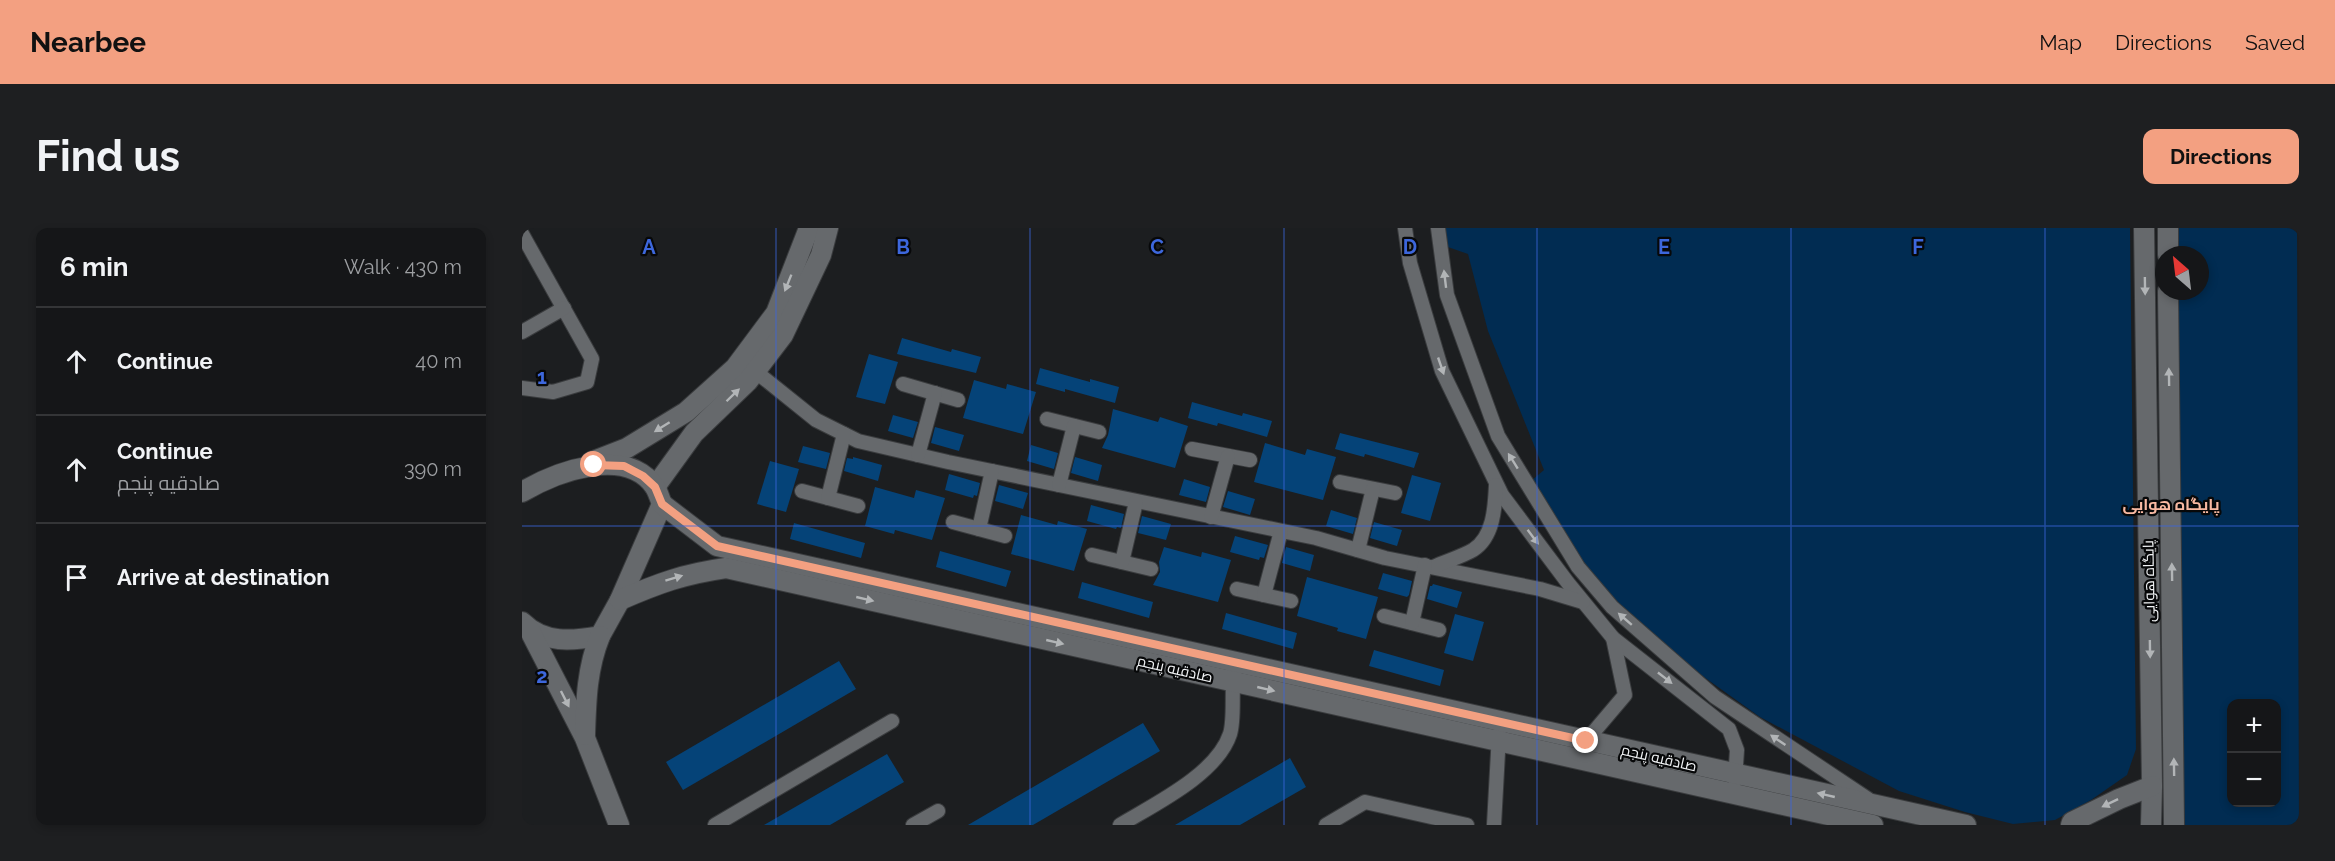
<!DOCTYPE html>
<html lang="en">
<head>
<meta charset="utf-8">
<style>
  body { margin:0; font-family:Raleway,Cairo,sans-serif; background:#1e1f21; color:#f1f3f6 }
  .controls { position:absolute; right:18px; bottom:18px; display:grid; overflow:hidden; border-radius:12px; box-shadow:0 3px 9px #0003 }
  .controls button { width:54px; height:54px; display:grid; place-items:center; padding:0; border:0; border-bottom:2px solid #343537; background:#151618; color:#f1f3f6; font:30px sans-serif }
  .compass { position:absolute; left:1633px; top:18px; width:54px; height:54px; border-radius:50%; background:#151618; box-shadow:0 3px 9px #0003; rotate:332deg }
  .stop { position:absolute; width:18px; height:18px; margin:-14px; border:4px solid #f3a081; border-radius:50%; background:#fff }
  .stop.end { background:#f3a081; border-color:#fff; box-shadow:0 2px 6px #0008 }
  .list { margin:0; padding:0; list-style:none }
  h2 { display:flex; justify-content:space-between; align-items:center; height:78px; margin:0; padding:0 24px; font-size:26px }
  h2 small { font-size:20px; font-weight:400; color:#9d9fa2 }
  .list li { display:grid; grid-template-columns:39px 1fr auto; gap:18px; align-items:center; box-sizing:border-box; height:108px; padding:0 24px; border-top:2px solid #343537 }
  .list b { display:block; font-size:22px; white-space:nowrap }
  .list p { margin:0; font-size:20px; white-space:nowrap; color:#9d9fa2 }
  .list em { font-size:20px; font-style:normal; color:#9d9fa2 }
  .icon { flex:none; width:33px; height:33px; fill:none; stroke:currentColor; stroke-width:2; stroke-linecap:round; stroke-linejoin:round }
  .map { position:relative; flex:none; width:1777px; height:597px; overflow:hidden; border-radius:12px }
  header { display:flex; align-items:center; gap:36px; box-sizing:border-box; height:84px; padding:0 30px; background:#f3a081; color:#111 }
  header strong { font-size:28px }
  nav { display:flex; gap:33px; margin-inline-start:auto; font-size:21px }
  .intro { display:flex; align-items:center; justify-content:space-between; box-sizing:border-box; height:144px; padding:0 36px }
  h1 { margin:0; font-size:42px }
  .button { padding:15px 27px; border-radius:12px; background:#f3a081; color:#111; font-size:21px; font-weight:700 }
  main { display:flex; gap:36px; padding:0 36px }
  aside { flex:1; background:#151618; border-radius:12px; box-shadow:0 3px 9px #0003 }
  .map>svg:first-child { display:block }
  .green { fill:#012c52; fill-rule:evenodd }
  .building { fill:#054378 }
  .lines { fill:none; stroke-linecap:round; stroke-linejoin:round }
  .street-casing { stroke:#3a3c3e; stroke-width:16 }
  .secondary-casing { stroke:#3a3c3e; stroke-width:22 }
  .street { stroke:#66696c; stroke-width:14 }
  .secondary { stroke:#66696c; stroke-width:20 }
  .oneway { fill:#b2b5b7 }
  .route { stroke:#f3a081; stroke-width:8 }
  .grid { fill:none; stroke:#3d67dc; stroke-width:1.5; stroke-opacity:0.55 }
  .labels { text-anchor:middle; stroke-width:4.5; stroke-linejoin:round; paint-order:stroke }
  .street-label { font-size:15px; fill:#f1f3f5; stroke:#070809 }
  .neighbourhood-label { font-size:16px; font-weight:bold; fill:#f8b9a2; stroke:#070809 }
  .grid-label { font-size:20px; text-anchor:middle; font-weight:bold; fill:#3d67dc; stroke:#070809; stroke-width:4.5; stroke-linejoin:round; paint-order:stroke }
</style>
</head>
<body>
<header>
<strong>Nearbee</strong>
<nav><a>Map</a><a>Directions</a><a>Saved</a></nav>
</header>
<div class="intro"><h1>Find us</h1><a class="button">Directions</a></div>
<main>
<aside>
<h2>6 min<small>Walk · 430 m</small></h2>
<ul class="list">
<li><svg class="icon" aria-label="ahead" viewBox="0 0 24 24"><path d="M12 20V5M6 11l6-6 6 6"/></svg><div><b>Continue</b></div><em>40 m</em></li>
<li><svg class="icon" aria-label="ahead" viewBox="0 0 24 24"><path d="M12 20V5M6 11l6-6 6 6"/></svg><div><b>Continue</b><p>صادقیه پنجم</p></div><em>390 m</em></li>
<li><svg class="icon" aria-label="arrive" viewBox="0 0 24 24"><path d="M6 21V4h12l-3 4 3 4H6"/></svg><div><b>Arrive at destination</b></div></li>
</ul>
</aside>
<div class="map">
<svg width="1777" height="597" viewBox="0 0 1777 597">
  <rect width="100%" height="100%" fill="#1c1e20"/>
  <!-- green -->
  <g class="green">
    <path d="M920 0H1608L1614 521 1605 547 1569 572 1533 592 1491 596 1443 584 1377 563 1238 489 1182 449 1092 377 1062 336 1009 253 1022 242 966 103 946 26 923 18Z"/>
    <path d="M1654 0H1775L1777 597H1661L1655 63H1678V27H1654ZM1710 476H1754V574H1710Z"/>
  </g>
  <!-- building -->
  <g class="building">
    <path d="M380 110 429 124 430 121 459 129 454 145 375 126Z"/>
    <path d="M347 126 376 134 363 176 334 169Z"/>
    <path d="M518 140 568 154V151L597 159 593 175 543 161V164L514 156Z"/>
    <path d="M452 152 484 161 485 156 514 164 501 206 441 190Z"/>
    <path d="M670 174 720 188 721 185 750 193 745 209 696 195 695 198 666 190Z"/>
    <path d="M591 181 636 194 638 189 666 198 653 240 580 220 586 207Z"/>
    <path d="M371 187 396 194 391 210 366 203Z"/>
    <path d="M413 199 442 207 437 223 409 215Z"/>
    <path d="M818 205 897 225 892 240 843 226 842 229 813 221Z"/>
    <path d="M743 215 783 227 785 221 814 229 801 272 732 254Z"/>
    <path d="M509 217 536 225 532 241 505 233Z"/>
    <path d="M281 218 308 225 304 241 276 234Z"/>
    <path d="M331 229 360 237 356 253 322 243 325 230 331 231Z"/>
    <path d="M553 229 580 237 576 253 549 245Z"/>
    <path d="M248 233 277 241 264 284 235 276Z"/>
    <path d="M427 246 458 255 455 268 452 267 451 270 423 262Z"/>
    <path d="M890 247 919 255 908 293 879 285Z"/>
    <path d="M662 251 688 259 684 274 657 267Z"/>
    <path d="M477 257 506 265 501 281 473 273Z"/>
    <path d="M353 259 392 270 394 262 423 270 410 312 373 302 372 306 343 298Z"/>
    <path d="M706 263 733 271 728 287 701 279Z"/>
    <path d="M569 277 602 286 599 300 595 299 594 301 565 293Z"/>
    <path d="M809 282 835 290 831 306 804 298Z"/>
    <path d="M499 287 535 297 536 293 565 301 552 343 489 326Z"/>
    <path d="M620 288 649 296 644 312 616 305Z"/>
    <path d="M852 294 880 302 875 318 848 310Z"/>
    <path d="M272 295 343 315 339 330 268 311Z"/>
    <path d="M713 308 746 317 742 330 738 329 737 332 708 324Z"/>
    <path d="M642 319 679 329 680 324 709 332 696 374 631 357 638 344 637 334Z"/>
    <path d="M764 319 792 327 788 343 760 335Z"/>
    <path d="M418 323 489 343 484 359 414 339Z"/>
    <path d="M861 345 890 353 887 367 885 369 856 361Z"/>
    <path d="M785 349 856 369 844 411 815 403 816 400 775 388Z"/>
    <path d="M560 354 631 374 627 390 556 370Z"/>
    <path d="M911 356 940 364 935 380 905 371 908 358H910Z"/>
    <path d="M704 385 775 405 771 421 700 401Z"/>
    <path d="M933 386 962 394 951 433 922 425Z"/>
    <path d="M852 422 922 442 918 458 847 438Z"/>
    <path d="M317 433 334 461 161 562 144 534Z"/>
    <path d="M621 495 638 523 511 597H446Z"/>
    <path d="M365 526 382 554 308 597H242Z"/>
    <path d="M768 530 784 559 718 597H653Z"/>
  </g>
  <g class="lines">
    <!-- street casing -->
    <g class="street-casing">
      <g id="street">
        <path d="M883 0 888 35 920 143 980 267 1046 355 1091 410 1207 501 1215 522 1213 552"/>
        <path d="M916 0 925 67 976 208 1056 339 1090 379 1193 469 1346 571"/>
        <path d="M0 6 70 131 65 154 31 164 0 160"/>
        <path d="M0 104 42 80"/>
        <path d="M233 143 294 192 336 213 426 234 794 310 863 330 1018 361 1061 374"/>
        <path d="M381 156 436 172"/>
        <path d="M525 191 577 204"/>
        <path d="M670 221 728 232"/>
        <path d="M396 227 413 165"/>
        <path d="M818 254 873 265"/>
        <path d="M537 257 552 198"/>
        <path d="M280 263 336 278"/>
        <path d="M306 270 322 206"/>
        <path d="M689 289 706 228"/>
        <path d="M431 294 483 308"/>
        <path d="M457 301 470 243"/>
        <path d="M836 322 851 261"/>
        <path d="M570 327 629 341"/>
        <path d="M600 334 614 274"/>
        <path d="M911 339C924 333 939 329 951 322 972 309 973 278 974 257"/>
        <path d="M715 361 769 373"/>
        <path d="M742 367 759 303"/>
        <path d="M862 388 917 402"/>
        <path d="M890 395 903 337"/>
        <path d="M1064 513 1103 467 1091 410"/>
        <path d="M193 597 370 493"/>
        <path d="M391 597 416 583"/>
        <path d="M598 597C633 576 695 546 708 506 713 490 709 463 712 445"/>
        <path d="M804 597 843 574 945 597"/>
        <path d="M972 597 977 506"/>
      </g>
    </g>
    <!-- secondary casing -->
    <g class="secondary-casing">
      <g id="secondary">
        <path d="M1622 0 1630 558 1629 597"/>
        <path d="M1646 0V27"/>
        <path d="M1646 63 1652 597"/>
        <path d="M69 234 105 220 164 184 213 140 254 85 287 0"/>
        <path d="M133 259 172 205 226 153 261 107 299 27 306 0"/>
        <path d="M0 264C34 244 104 217 133 259 136 264 138 271 140 276L98 372 78 408C50 413 22 416 0 394"/>
        <path d="M140 276 195 318 1444 597"/>
        <path d="M98 372C137 355 162 346 204 340L1351 597"/>
        <path d="M7 401 63 510 97 597"/>
        <path d="M63 507C64 472 65 440 78 408"/>
        <path d="M1549 597 1550 594 1597 571 1630 558"/>
      </g>
    </g>
    <!-- street -->
    <use href="#street" class="street"/>
    <!-- secondary -->
    <use href="#secondary" class="secondary"/>
  </g>
  <!-- one-way arrows -->
  <defs><path id="oneway-solid" d="M-6-.8H1V-3.2L6.5 0L1 3.2V.8H-6Z" transform="scale(1.5)"/></defs>
  <g class="oneway">
    <use href="#oneway-solid" transform="translate(923 51) rotate(-97)"/>
    <use href="#oneway-solid" transform="translate(266 55) rotate(112)"/>
    <use href="#oneway-solid" transform="translate(1623 58) rotate(89)"/>
    <use href="#oneway-solid" transform="translate(919 138) rotate(71)"/>
    <use href="#oneway-solid" transform="translate(1647 149) rotate(-91)"/>
    <use href="#oneway-solid" transform="translate(211 167) rotate(-44)"/>
    <use href="#oneway-solid" transform="translate(140 199) rotate(148)"/>
    <use href="#oneway-solid" transform="translate(991 233) rotate(-122)"/>
    <use href="#oneway-solid" transform="translate(1011 309) rotate(53)"/>
    <use href="#oneway-solid" transform="translate(1650 344) rotate(-91)"/>
    <use href="#oneway-solid" transform="translate(152 350) rotate(-17)"/>
    <use href="#oneway-solid" transform="translate(343 371) rotate(13)"/>
    <use href="#oneway-solid" transform="translate(1103 391) rotate(-139)"/>
    <use href="#oneway-solid" transform="translate(533 414) rotate(13)"/>
    <use href="#oneway-solid" transform="translate(1628 421) rotate(89)"/>
    <use href="#oneway-solid" transform="translate(1143 450) rotate(38)"/>
    <use href="#oneway-solid" transform="translate(744 461) rotate(13)"/>
    <use href="#oneway-solid" transform="translate(43 471) rotate(63)"/>
    <use href="#oneway-solid" transform="translate(1256 512) rotate(-146)"/>
    <use href="#oneway-solid" transform="translate(1652 539) rotate(-91)"/>
    <use href="#oneway-solid" transform="translate(1304 567) rotate(-167)"/>
    <use href="#oneway-solid" transform="translate(1588 575) rotate(154)"/>
  </g>
  <g class="lines">
    <!-- route -->
    <path class="route" d="M72 237 102 238 121 248 133 259 140 276 195 318 1064 513"/>
  </g>
  <!-- grid -->
  <path class="grid" d="M254 0V597M508 0V597M762 0V597M1015 0V597M1269 0V597M1523 0V597M0 298H1777"/>
  <g class="labels">
    <!-- street labels -->
    <g class="street-label">
      <text transform="translate(1627 353) rotate(-91)" y="5">پایگاه هوایی</text>
      <text transform="translate(653 441) rotate(13)" y="5">صادقیه پنجم</text>
      <text transform="translate(1137 530) rotate(13)" y="5">صادقیه پنجم</text>
    </g>
    <!-- neighbourhood labels -->
    <g class="neighbourhood-label">
      <text x="1649" y="282">پایگاه هوایی</text>
    </g>
  </g>
  <g class="grid-label">
    <text x="127" y="26">A</text>
    <text x="381" y="26">B</text>
    <text x="635" y="26">C</text>
    <text x="888" y="26">D</text>
    <text x="1142" y="26">E</text>
    <text x="1396" y="26">F</text>
    <text x="20" y="156">1</text>
    <text x="20" y="455">2</text>
  </g>
</svg>
<div class="controls">
<button>+</button>
<button>−</button>
</div>
<svg class="compass" viewBox="-18 -18 36 36"><path d="M0-13l5 13h-10z" fill="#e53935"/><path d="M0 13l5-13h-10z" fill="#9d9fa2"/></svg>
<div class="stop" style="left:72px;top:237px"></div>
<div class="stop end" style="left:1064px;top:513px"></div>
</div>
</main>
</body>
</html>
